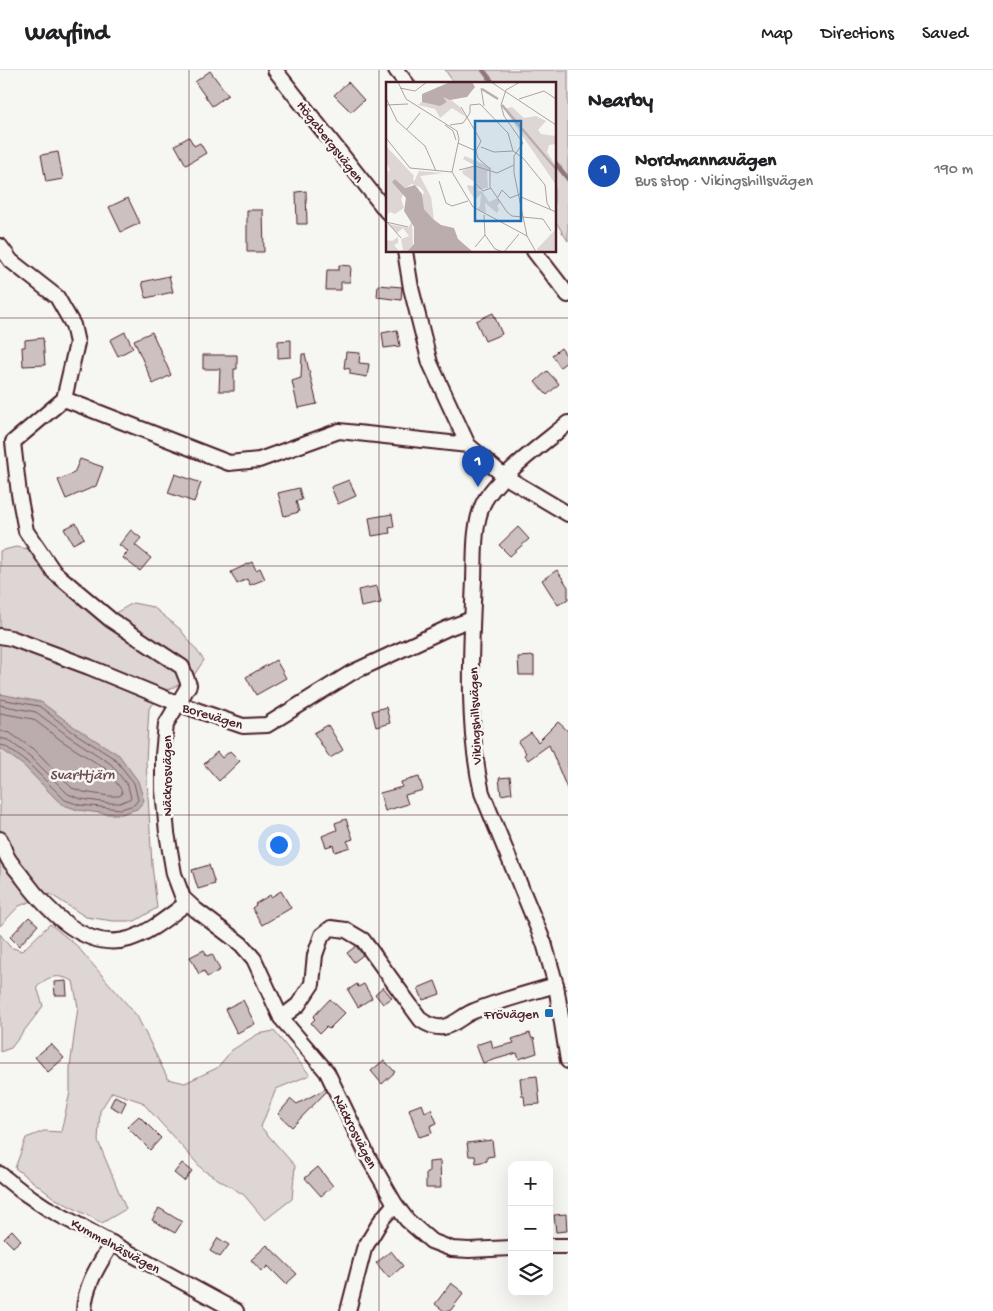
<!DOCTYPE html>
<html lang="en">
<head>
<meta charset="utf-8">
<style>
  body { margin:0; font-family:"Gochi Hand",sans-serif; background:#f2f2f2; color:#202124 }
  .controls { position:absolute; right:15px; bottom:15px; display:grid; overflow:hidden; border-radius:10px; box-shadow:0 5px 20px #0002 }
  .controls button { width:45px; height:45px; display:grid; place-items:center; padding:0; border:0; border-bottom:1px solid #e0e0e0; background:#fff; color:#202124; font:25px sans-serif }
  .you { position:absolute; left:278px; top:774px; width:18px; height:18px; margin:-12px; border:4px solid #fff; border-radius:50%; background:#1a73e8; box-shadow:0 0 0 8px #1a73e833 }
  .badge { display:grid; place-items:center; width:32px; height:32px; border-radius:50%; background:#1f6fb2; color:#fff; font-size:16px; font-weight:700 }
  .pin { position:absolute; translate:-50% -41px; filter:drop-shadow(0 1px 2px #0008) }
  .pin::after { content:''; position:absolute; top:26px; width:18px; height:15px; background:inherit; clip-path:polygon(0 0,100% 0,50% 100%) }
  .list { margin:0; padding:0; list-style:none }
  h2 { display:flex; justify-content:space-between; align-items:center; height:65px; margin:0; padding:0 20px; font-size:21px }
  h2 small { font-size:16px; font-weight:400; color:#757577 }
  .list li { display:grid; grid-template-columns:32px 1fr auto; gap:15px; align-items:center; box-sizing:border-box; height:70px; padding:0 20px; border-top:1px solid #e0e0e0 }
  .list b { display:block; font-size:19px; white-space:nowrap }
  .list p { margin:0; font-size:16px; white-space:nowrap; color:#757577 }
  .list em { font-size:16px; font-style:normal; color:#757577 }
  .icon { flex:none; width:28px; height:28px; fill:none; stroke:currentColor; stroke-width:2; stroke-linecap:round; stroke-linejoin:round }
  .map { position:relative; flex:none; width:568px; height:1241px; overflow:hidden }
  header { display:flex; align-items:center; gap:30px; box-sizing:border-box; height:70px; padding:0 25px; background:#fff; border-bottom:1px solid #e0e0e0 }
  header strong { font-size:24px }
  nav { display:flex; gap:28px; margin-inline-start:auto; font-size:18px }
  main { display:flex }
  aside { flex:1; background:#fff }
  .map>svg:first-child { display:block }
  .green { fill:#ddd6d5; stroke:#947a80 }
  .water { fill:#bbadae; stroke:#8e747a }
  .lines { fill:none; stroke-linecap:round; stroke-linejoin:round }
  .shore { stroke:#77585f; stroke-width:1 }
  .stream { stroke:#8e747a; stroke-width:4.5 }
  .building { fill:#ccc1c0; stroke:#4a1f2b }
  .minor-casing { stroke:#4a1f2b; stroke-width:18 }
  .minor { stroke:#f6f6f2; stroke-width:14 }
  .grid { fill:none; stroke:#4a1f2b; stroke-width:1; stroke-opacity:0.55 }
  .poi-dot { fill:#1f6fb2; stroke:#f6f6f2; stroke-width:2 }
  .labels { text-anchor:middle; stroke-width:5; stroke-linejoin:round; paint-order:stroke }
  .street-label { font-size:14px; fill:#4a1f2b; stroke:#f6f6f2 }
  .poi-label { font-size:14px; fill:#4a1f2b; stroke:#f6f6f2; text-anchor:end }
  .water-label { font-size:15px; font-style:italic; fill:#6c4a52; stroke:#f6f6f2 }
  .inset-river { fill:none; stroke:#bbadae; stroke-width:2.5 }
  .inset-road { fill:none; stroke:#b1a0a2; stroke-width:1 }
  .view { fill:#1f6fb2; fill-opacity:0.15; stroke:#1f6fb2; stroke-width:2.5 }
  .inset-edge { fill:none; stroke:#4a1f2b; stroke-width:2.5 }
</style>
</head>
<body>
<header>
<strong>Wayfind</strong>
<nav><a>Map</a><a>Directions</a><a>Saved</a></nav>
</header>
<main>
<div class="map">
<svg width="568" height="1241" viewBox="0 0 568 1241">
  <rect width="100%" height="100%" fill="#f6f6f2"/>
  <filter id="ink" filterUnits="userSpaceOnUse"><feTurbulence type="fractalNoise" baseFrequency=".02" numOctaves="2"/><feDisplacementMap in="SourceGraphic" scale="10" xChannelSelector="R" yChannelSelector="G"/><feConvolveMatrix kernelMatrix="1 2 1 2 8 2 1 2 1" color-interpolation-filters="sRGB"/></filter>
  <g filter="url(#ink)">
    <!-- green -->
    <g class="green">
      <path d="M445 0H568V171L554 149V14H455Z"/>
      <path d="M16 477 29 479 49 506 103 550 133 533 153 537 180 559 204 590 192 608 168 620 149 638 146 691 152 795 157 838 135 851H113L86 847 50 824 19 836 0 856V481Z"/>
      <path d="M50 854 76 875 137 946 168 1009 185 1013 217 998 232 980 258 964 274 961 310 1005 276 1019 261 1057 295 1096 292 1129 265 1150 244 1125 203 1100 142 1032 112 1022 100 1041 98 1071 126 1139 102 1153 54 1128 15 1098 26 1068 44 1061 61 1062 70 1022V997L78 937 73 911C58 904 49 905 37 917L43 936 11 978 0 982V864L10 877 22 881Z"/>
    </g>
    <!-- water -->
    <path class="water" d="M0 624 41 632 73 656 119 685 138 711 144 731 137 739 122 744H108L78 740 61 734 24 696 0 678Z"/>
    <g class="lines">
      <!-- shore -->
      <g class="shore">
        <path d="M0 629 39 636 70 660 115 689 134 713 138 730 134 735 121 739 80 735 65 730 27 692 5 676 0 675"/>
        <path d="M0 635 36 642 67 665 111 694 128 716 131 728 120 733H109L81 729 68 724 31 687 8 670 0 668"/>
        <path d="M0 643 33 649 62 671 106 699 121 719 122 724 119 726H109L83 722 72 718 36 681 10 663 0 661"/>
      </g>
      <!-- stream -->
      <g class="stream">
        <path d="M483 0 494 14"/>
        <path d="M554 91 568 109"/>
      </g>
    </g>
    <!-- building -->
    <g class="building">
      <path d="M210 1 228 25 212 36 195 12Z"/>
      <path d="M348 12 364 30 351 42 334 25Z"/>
      <path d="M189 67 194 76 200 73 206 83 186 95 175 75Z"/>
      <path d="M58 82 63 109 46 112 41 85Z"/>
      <path d="M306 121 307 154H297L296 122Z"/>
      <path d="M128 128 140 153 121 162 109 137Z"/>
      <path d="M247 140H263L264 182H247Z"/>
      <path d="M339 195 351 196 350 212H341V220H326L327 200H339Z"/>
      <path d="M169 206 173 222 146 228 142 212Z"/>
      <path d="M378 215 402 217 401 230 377 227Z"/>
      <path d="M493 243 502 264 485 271 476 251Z"/>
      <path d="M397 260 400 276 384 278 382 263Z"/>
      <path d="M125 262 133 278 118 286 110 270Z"/>
      <path d="M152 262 171 305 153 314 134 270Z"/>
      <path d="M43 268 45 295 23 296 22 277H25V270Z"/>
      <path d="M291 270V287L278 288V271Z"/>
      <path d="M561 278 568 288V291L560 297 552 285Z"/>
      <path d="M346 282 360 283 359 293 369 294 367 307 350 304V299L344 298Z"/>
      <path d="M302 284H305L317 334 298 338 292 311 301 308Z"/>
      <path d="M203 285H237V299H234V321H219L220 299H203Z"/>
      <path d="M547 301 559 314 547 325 535 312Z"/>
      <path d="M80 389 103 397 96 416 66 429 58 410 74 403Z"/>
      <path d="M175 404 201 413 194 432 168 423Z"/>
      <path d="M349 410 356 426 338 434 331 417Z"/>
      <path d="M299 418 302 430 296 431 299 442 284 446 278 423Z"/>
      <path d="M392 444 394 457 389 458 390 463 372 466 369 448Z"/>
      <path d="M76 453 84 468 73 474 64 459Z"/>
      <path d="M518 457 529 469 510 486 499 475Z"/>
      <path d="M131 460 141 468 135 475 151 488 140 501 123 488 128 481 119 475Z"/>
      <path d="M252 492 256 500 260 498 265 509 250 515 247 509 237 514 231 502Z"/>
      <path d="M557 500 568 517V529L558 535 542 510Z"/>
      <path d="M377 516 381 533 361 537 358 520Z"/>
      <path d="M534 586V605H519L518 587Z"/>
      <path d="M276 590 286 608 256 625 246 607Z"/>
      <path d="M386 637 390 653 376 657 372 641Z"/>
      <path d="M558 652 568 661V721L549 675 528 690 524 685 526 683 518 672 531 663 538 672Z"/>
      <path d="M328 655 343 680 330 688 314 663Z"/>
      <path d="M230 681 240 691 219 711 204 694 217 682 222 688Z"/>
      <path d="M419 707 423 720 405 725 408 734 385 741 380 723 402 717 401 712Z"/>
      <path d="M510 707 512 723 501 725 499 708Z"/>
      <path d="M346 749 353 769 347 771 350 777 335 782 333 775 326 777 322 766 337 760 335 753Z"/>
      <path d="M209 795 215 814 198 819 192 800Z"/>
      <path d="M281 821 291 838 262 855 252 838 256 835 255 834 270 825 271 827Z"/>
      <path d="M29 847 38 855 19 876 10 867Z"/>
      <path d="M356 876 363 885 354 892 347 883Z"/>
      <path d="M204 880 207 886 212 884 220 900 207 907 204 901 199 904 190 887Z"/>
      <path d="M66 911 67 925H55L54 912Z"/>
      <path d="M435 911 440 924 423 930 418 918Z"/>
      <path d="M357 914 358 917 364 914 372 928 358 937 348 920Z"/>
      <path d="M383 917 392 928 383 934 375 924Z"/>
      <path d="M330 929 345 943 329 959 326 957 320 963 311 953 315 949 313 947Z"/>
      <path d="M243 930 255 954 237 963 225 939Z"/>
      <path d="M530 963 532 969 534 968 537 983 519 989 517 983 483 993 476 975 491 970 493 978 514 973 512 969Z"/>
      <path d="M51 974 64 988 48 1002 35 987Z"/>
      <path d="M384 990 395 1002 382 1014 371 1001Z"/>
      <path d="M537 1006 540 1034 525 1035 524 1026H522L520 1008Z"/>
      <path d="M325 1019 327 1021 292 1057 278 1044 291 1029 297 1034Z"/>
      <path d="M115 1026 126 1032 121 1042 110 1036Z"/>
      <path d="M422 1034 425 1042 431 1039 437 1053 430 1056 432 1063 419 1067 409 1039Z"/>
      <path d="M139 1046 161 1068 150 1080 127 1057Z"/>
      <path d="M492 1070 494 1086 487 1087V1091L476 1093 475 1086H469L467 1073Z"/>
      <path d="M440 1091 441 1118H426V1102H429V1092Z"/>
      <path d="M182 1093 192 1101 184 1111 174 1103Z"/>
      <path d="M318 1097 333 1116 321 1126 305 1108Z"/>
      <path d="M159 1138 182 1152 175 1163 152 1150Z"/>
      <path d="M566 1144 567 1161 556 1162 554 1145Z"/>
      <path d="M12 1160 21 1170 13 1177 4 1168Z"/>
      <path d="M218 1168 229 1175 220 1187 210 1181Z"/>
      <path d="M267 1175 297 1204 286 1214 268 1196 262 1202 251 1190Z"/>
      <path d="M391 1181 403 1196 389 1208 376 1193Z"/>
      <path d="M451 1213 464 1223 450 1241H444L435 1234Z"/>
    </g>
    <g class="lines">
      <!-- minor casing -->
      <g class="minor-casing">
        <g id="minor">
          <path d="M275 0 387 142"/>
          <path d="M396 0 407 14"/>
          <path d="M0 176 11 191 57 227 73 255 77 273 64 329 13 372 19 424 26 461 54 502 111 550 182 597 189 615 166 654 163 685V720L167 763 174 804 183 828 196 840 241 874 254 889 281 948 327 1002 368 1087 395 1134 407 1150 431 1171 452 1179 469 1180 512 1178"/>
          <path d="M405 181 411 218 430 293 468 375 504 406 568 444"/>
          <path d="M534 181 568 225"/>
          <path d="M64 329 229 393 259 390 339 361 468 375"/>
          <path d="M568 353C544 373 496 407 483 434 473 457 475 486 474 510 471 579 466 655 482 723L544 873 556 915 568 991"/>
          <path d="M0 566 11 568 89 597 179 634 243 656 267 655 351 603 448 558 472 549"/>
          <path d="M0 769C3 776 5 784 9 790 13 796 19 802 23 808 46 839 85 882 129 869 151 862 169 846 187 833"/>
          <path d="M281 948 298 935 312 914 315 885 322 865 331 858 346 860 363 870 421 950C428 955 434 958 443 957 455 955 463 945 474 941 501 930 529 923 556 915"/>
          <path d="M0 1104 20 1120 47 1138 236 1241"/>
          <path d="M549 1176H568"/>
          <path d="M84 1241C85 1214 99 1195 112 1173"/>
          <path d="M348 1241 364 1179 382 1149 395 1134"/>
        </g>
      </g>
      <!-- minor -->
      <use href="#minor" class="minor"/>
    </g>
  </g>
  <!-- grid -->
  <path class="grid" d="M189 0V1241M379 0V1241M0 248H568M0 496H568M0 745H568M0 993H568"/>
  <!-- markers -->
  <rect class="poi-dot" x="544" y="938" width="10" height="10" rx="2.5"/>
  <g class="labels">
    <!-- street labels -->
    <g class="street-label">
      <text transform="translate(331 71) rotate(52)" y="5">Högabergsvägen</text>
      <text transform="translate(213 645) rotate(17)" y="5">Borevägen</text>
      <text transform="translate(474 646) rotate(-92)" y="5">Vikingshillsvägen</text>
      <text transform="translate(166 706) rotate(-90)" y="5">Näckrosvägen</text>
      <text transform="translate(356 1061) rotate(63)" y="5">Näckrosvägen</text>
      <text transform="translate(116 1175) rotate(29)" y="5">Kummelnäsvägen</text>
    </g>
    <!-- poi labels -->
    <g class="poi-label">
      <text x="539" y="948">Frövägen</text>
    </g>
    <!-- water labels -->
    <g class="water-label">
      <text x="82" y="709">Svarttjärn</text>
    </g>
  </g>
  <!-- overview -->
  <g transform="translate(386 12)">
    <rect width="170" height="170" fill="#f6f6f2"/>
    <path d="M60 14 74 25 80 35 66 26 54 36 49 27 32 23 37 19 61 21 57 15ZM126 25 138 36 150 34 160 39 152 48 155 52 170 54V62L163 63 161 70 170 84V103L118 27ZM0 64 28 94 27 96 28 100 33 89 57 91 34 94 45 115 48 138 38 127 35 118 38 110 34 105 26 102 19 106 9 97 18 111 15 117 18 126 9 132 4 130 0 134V90L4 88 0 80ZM79 74 106 86 101 90 102 106 89 108 96 109 103 120 112 116 114 120 111 124 113 127 111 131 99 121 100 131 91 127 94 124 95 112 89 118 82 107 81 103 87 104 90 101 77 92 76 89 88 83 77 77ZM26 139 27 165 21 170H0V158L6 159 12 155V161L8 163 13 169 17 168 15 157 23 154 17 146 11 151 2 142 22 146ZM170 147V170H152L151 167Z" fill="#ddd6d5"/>
    <path d="M64 0H86L89 5 81 15 64 18 57 15 61 20 54 24 36 20V12ZM9 97 19 106 29 103 36 112 38 127 47 137 55 143 68 146 72 157 87 170H21L28 162V145L18 129 20 116 6 100Z" fill="#bbadae"/>
    <path class="inset-river" d="M96 7 112 17M116 23 170 87"/>
    <path class="inset-road" d="M12 0 20 17 71 49 73 57 66 90 87 125 141 154 150 170M105 0 170 43M134 0 120 8 115 23 118 34 137 61 128 74V91L141 154M14 6 29 9 41 0M95 6 98 24M0 16 11 39 39 64 50 89M133 17 158 9 170 17M0 23 22 22M75 25 95 59 90 69 92 76 104 87V105L121 130 126 134 157 137 165 149M59 43 67 49 70 58M64 43 77 41 84 31V23L94 22 122 51 127 69 137 76 159 103 161 121 165 128M21 47 34 31M0 56 24 86 66 90M72 61 90 69M95 65 108 70 127 69M73 88 89 84 111 91 128 83M53 99 60 121 66 124 82 119M89 101 97 109 105 106M112 115 116 108 124 116 134 112M135 115 170 130M98 133 99 153 109 167 117 170M0 140 22 145M2 141 15 156M89 165 99 153M118 170 133 152"/>
    <path class="view" d="M89 39H135V139H89Z"/>
    <rect width="170" height="170" class="inset-edge"/>
  </g>
</svg>
<div class="controls">
<button>+</button>
<button>−</button>
<button><svg class="icon" aria-label="layers" viewBox="0 0 24 24"><path d="M12 4l9 5-9 5-9-5zM3 14l9 5 9-5"/></svg></button>
</div>
<div class="you"></div>
<div class="pin badge" style="left:478px;top:417px;background:#1a4fb4">1</div>
</div>
<aside>
<h2>Nearby<small></small></h2>
<ul class="list">
<li><span class="badge" style="background:#1a4fb4">1</span><div><b>Nordmannavägen</b><p>Bus stop · Vikingshillsvägen</p></div><em>190 m</em></li>
</ul>
</aside>
</main>
</body>
</html>
